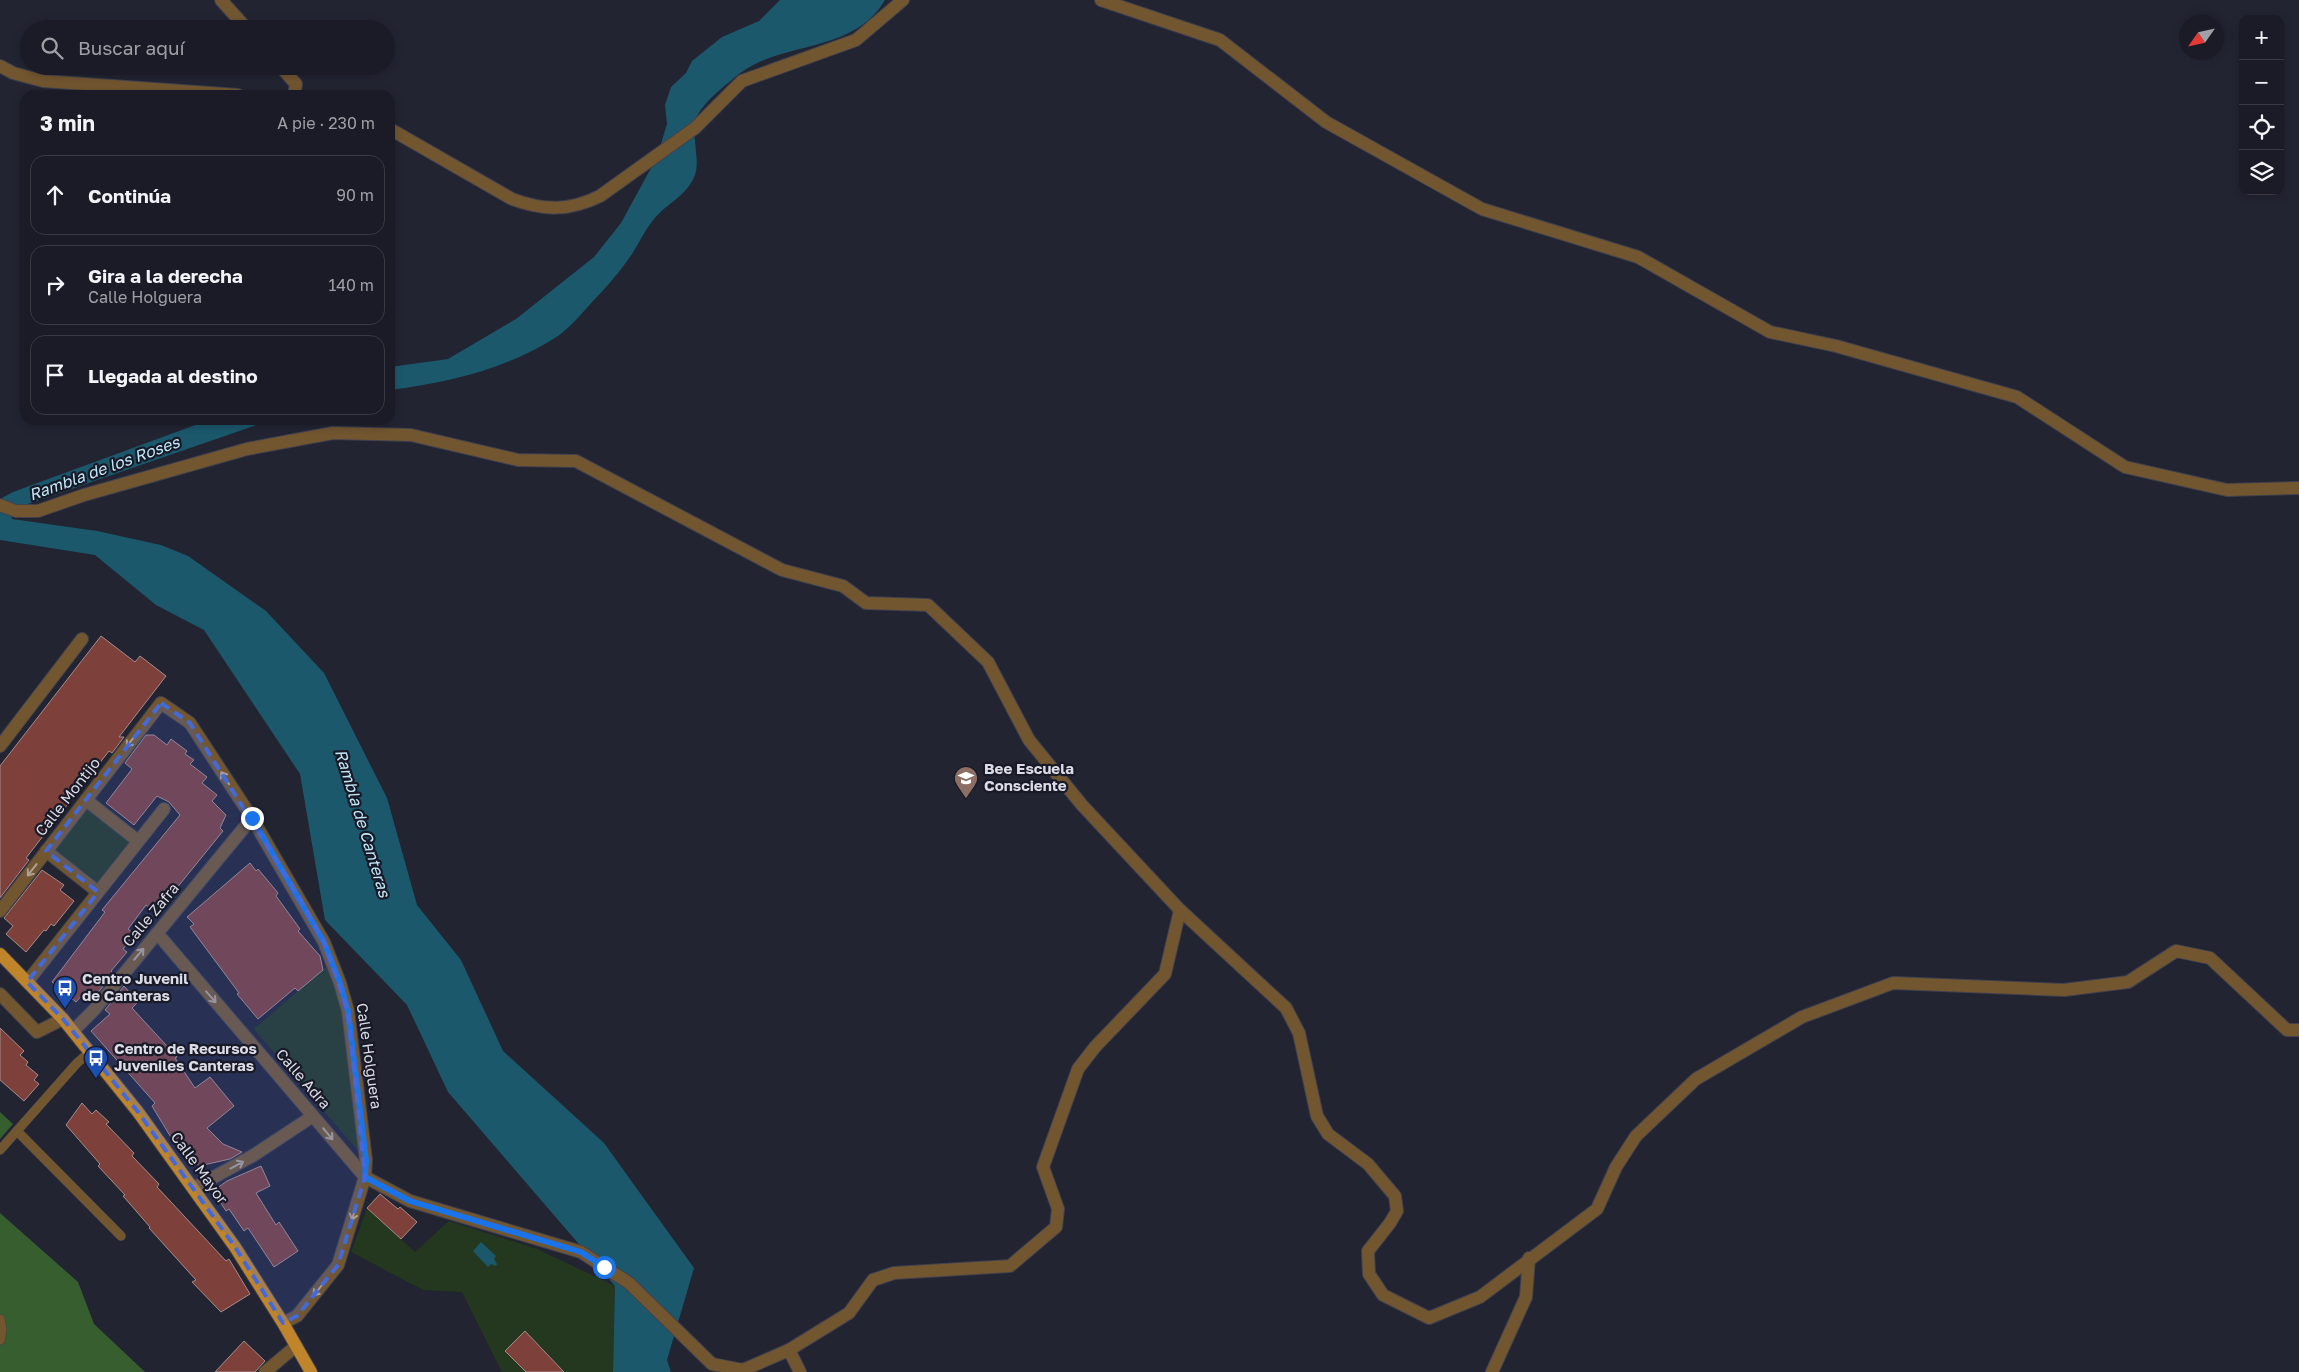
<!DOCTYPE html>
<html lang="es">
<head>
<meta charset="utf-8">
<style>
  body { margin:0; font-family:"Golos Text",sans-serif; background:#272832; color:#f1f3f6 }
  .controls { position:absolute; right:15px; top:15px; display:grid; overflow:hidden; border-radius:10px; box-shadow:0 2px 8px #0003 }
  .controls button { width:45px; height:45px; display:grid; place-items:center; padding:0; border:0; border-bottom:1px solid #383943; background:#1a1b26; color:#f1f3f6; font:25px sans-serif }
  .compass { position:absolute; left:2179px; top:15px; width:45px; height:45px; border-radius:50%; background:#1a1b26; box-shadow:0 2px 8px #0003; rotate:236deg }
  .stop { position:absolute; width:15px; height:15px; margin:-11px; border:4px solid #1a73e8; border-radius:50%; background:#fff }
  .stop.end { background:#1a73e8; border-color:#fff; box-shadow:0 1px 5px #0008 }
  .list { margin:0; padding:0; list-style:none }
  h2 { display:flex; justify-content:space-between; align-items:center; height:65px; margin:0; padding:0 20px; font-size:21px }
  h2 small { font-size:16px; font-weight:400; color:#9fa1a7 }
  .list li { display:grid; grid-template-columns:32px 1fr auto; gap:15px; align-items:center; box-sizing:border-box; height:80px; margin:0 10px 10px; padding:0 10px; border:1px solid #383943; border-radius:15px }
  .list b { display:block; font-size:19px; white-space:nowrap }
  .list p { margin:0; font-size:16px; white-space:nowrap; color:#9fa1a7 }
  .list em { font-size:16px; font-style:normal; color:#9fa1a7 }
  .icon { flex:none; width:28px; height:28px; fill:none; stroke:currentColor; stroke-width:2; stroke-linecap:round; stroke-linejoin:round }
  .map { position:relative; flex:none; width:2299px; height:1372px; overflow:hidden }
  .search { position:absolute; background:#1a1b26; box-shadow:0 2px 8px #0003; left:20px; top:20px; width:375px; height:55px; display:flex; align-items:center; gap:12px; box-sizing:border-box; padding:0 18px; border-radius:28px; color:#9fa1a7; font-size:19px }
  .panel { position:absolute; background:#1a1b26; box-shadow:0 2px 8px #0003; left:20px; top:90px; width:375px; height:335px; border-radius:15px }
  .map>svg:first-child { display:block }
  .green { fill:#23381e }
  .forest { fill:#375e2e }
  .water { fill:#1b586c }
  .building { fill:#7e403b; stroke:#a38d8b }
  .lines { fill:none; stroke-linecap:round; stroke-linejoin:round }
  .lane-casing { stroke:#40414f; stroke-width:10 }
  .street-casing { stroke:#40414f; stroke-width:14 }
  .primary-casing { stroke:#40414f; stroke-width:14 }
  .lane { stroke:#725630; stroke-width:9 }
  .street { stroke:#725630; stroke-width:12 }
  .primary { stroke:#c0852a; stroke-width:12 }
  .oneway { stroke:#aca094 }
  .route { stroke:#1a73e8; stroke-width:6 }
  .marked { fill:#436adb; fill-opacity:0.2; stroke:#436adb; stroke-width:4; stroke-dasharray:10 6; stroke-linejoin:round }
  .labels { text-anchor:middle; stroke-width:4.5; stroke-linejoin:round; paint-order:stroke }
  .poi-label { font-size:15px; font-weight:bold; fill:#dbdce6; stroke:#191a28; text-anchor:start }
  .street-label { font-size:15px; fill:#dbdce6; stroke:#191a28 }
  .water-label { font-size:16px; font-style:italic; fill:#c1e8f8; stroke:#191a28 }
</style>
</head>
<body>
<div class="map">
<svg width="2299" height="1372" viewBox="0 0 2299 1372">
  <rect width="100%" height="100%" fill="#222432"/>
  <!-- green -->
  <g class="green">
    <path d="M86 800 138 841 100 889 46 851Z"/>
    <path d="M332 962 340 983 366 1160 254 1029Z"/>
    <path d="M367 1208 415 1252 449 1221 537 1249 615 1286 613 1372H502L462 1292 423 1290 351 1252Z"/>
  </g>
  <!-- forest -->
  <g class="forest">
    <path d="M0 1112 13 1124 0 1139Z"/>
    <path d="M0 1213 78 1282 94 1324 145 1372H0Z"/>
  </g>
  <!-- water -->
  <g class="water">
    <path d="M780 0H885C852 56 778 39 734 78 722 88 705 101 697 116 689 129 701 158 695 175 687 196 667 203 654 219 645 230 639 243 632 254 621 270 607 287 593 301 583 312 571 327 558 336 510 368 447 383 390 390V367L448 359 516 319 594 257 621 223 657 157 667 124 665 105 671 87 686 73 692 61 722 37 759 21Z"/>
    <path d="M209 420H271L25 505 11 514 12 519 97 531 161 545 188 556 266 611 324 673 387 798 417 905 461 960 503 1051 604 1143 694 1268 667 1360 671 1372H613L615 1286 448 1092 407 1005 325 920 300 774 204 630 156 605 95 555 0 540V499L13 492Z"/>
    <path d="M481 1242 496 1256 494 1259 497 1264 496 1266 491 1264 488 1267 473 1251Z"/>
  </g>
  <!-- building -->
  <g class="building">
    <path d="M101 636 135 662 140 656 166 676 119 737H124L112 753 109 751 26 858 29 860 0 898V766Z"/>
    <path d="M146 735H154L167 745 171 739 187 751 185 754 194 760 190 764 207 777 202 783 217 795 212 801 226 815 220 828 223 831 163 905 159 902 153 910 146 905 128 929 134 934 123 949 127 952 111 971 113 974 92 1000 84 993 76 1002 52 982 105 912 102 910 180 815 169 802 157 796 134 825 106 803 132 769 125 763Z"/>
    <path d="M250 863 256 871 258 869 278 893 276 896 300 929 298 931 320 956 323 970 298 991 295 988 258 1019 237 994 239 993 190 927 194 924 187 917Z"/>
    <path d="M42 870 64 885 60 890 74 901 54 926 51 924 46 931 44 930 26 952 6 934 13 926 4 918Z"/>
    <path d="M124 986 138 1002 132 1008 177 1057 175 1058 195 1088 210 1077 234 1106 207 1128 223 1144 242 1152 230 1159 199 1166 172 1139 152 1106 155 1103 91 1031 110 1014 105 1010Z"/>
    <path d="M0 1028 24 1051 20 1055 28 1062 26 1065 38 1075 34 1080 39 1084 24 1101 0 1080Z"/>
    <path d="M82 1103 92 1114 96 1110 109 1122 106 1124 134 1153 132 1156 159 1184 157 1187 226 1261 229 1259 250 1294 221 1312 192 1282 196 1280 149 1228 150 1227 123 1196 125 1195 98 1166 100 1164 66 1125Z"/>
    <path d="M261 1166 270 1186 256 1193 276 1225 279 1222 298 1251 274 1267 248 1228 244 1231 229 1209 226 1211 213 1191 227 1181Z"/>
    <path d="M380 1194 398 1209 400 1207 417 1222 401 1239 367 1208Z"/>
    <path d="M525 1331 564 1372H526L505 1351Z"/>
    <path d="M244 1341 265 1361 255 1372H215Z"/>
  </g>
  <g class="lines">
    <!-- lane casing -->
    <g class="lane-casing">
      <g id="lane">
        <path d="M17 1131 121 1236"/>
        <path d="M0 1150 77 1063 90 1052"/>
        <path d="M0 1319 2 1330 0 1340"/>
      </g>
    </g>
    <!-- street casing -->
    <g class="street-casing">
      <g id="street">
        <path d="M221 0 247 29"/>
        <path d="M1101 0 1220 40 1326 122 1482 209 1638 257 1770 332 1836 346 2017 397 2125 467 2227 490 2299 488"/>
        <path d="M0 66 13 73 43 81 238 95"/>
        <path d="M280 66 296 84 294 95"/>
        <path d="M390 129 512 199C544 211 570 211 600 196L695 128 742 81 856 40 903 0"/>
        <path d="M0 505 16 511H38L84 495 247 449 333 433 411 435 518 460 576 461 782 570 843 586 866 603 928 605 988 662 1029 740 1082 805 1180 910 1286 1008 1299 1033 1317 1116 1328 1134 1368 1164 1395 1196 1397 1211 1390 1223 1368 1251 1369 1274 1383 1295 1429 1318 1480 1297 1597 1209 1616 1167 1636 1136 1696 1079 1802 1017 1893 983 2064 990 2128 982 2176 951 2210 958 2287 1030H2299"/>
        <path d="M0 746 82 639"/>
        <path d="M86 800 138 841"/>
        <path d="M46 851 98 892"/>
        <path d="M0 911 161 703 190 723 252 818 324 942 340 983 348 1011 366 1160 365 1177 338 1265 297 1316 283 1323"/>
        <path d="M157 933 365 1177 410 1201 581 1252 629 1283 712 1364 743 1370 789 1350 849 1313 873 1280 894 1273 1010 1266 1056 1227 1058 1209 1043 1167 1078 1069 1095 1047 1165 974 1180 910"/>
        <path d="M27 982 164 809"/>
        <path d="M0 994 37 1032 63 1019"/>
        <path d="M73 1031 94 1010 252 818"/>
        <path d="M194 1188 254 1155 313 1116"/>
        <path d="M789 1350 800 1372"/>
        <path d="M265 1372 296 1346"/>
        <path d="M1492 1372 1526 1297 1529 1258"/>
      </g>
    </g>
    <!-- primary casing -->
    <g class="primary-casing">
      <path id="primary" d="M0 954 63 1019 138 1112 235 1247 283 1323 311 1372"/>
    </g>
    <!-- lane -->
    <use href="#lane" class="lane"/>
    <!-- street -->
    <use href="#street" class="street"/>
    <!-- primary -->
    <use href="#primary" class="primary"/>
  </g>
  <!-- one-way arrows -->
  <defs><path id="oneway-shaft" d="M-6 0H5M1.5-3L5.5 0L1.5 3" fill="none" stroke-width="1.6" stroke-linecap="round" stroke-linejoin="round" transform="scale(1.25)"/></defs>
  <g class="oneway">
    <use href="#oneway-shaft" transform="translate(131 741) rotate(128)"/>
    <use href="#oneway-shaft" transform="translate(225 778) rotate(-123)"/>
    <use href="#oneway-shaft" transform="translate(32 870) rotate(128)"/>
    <use href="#oneway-shaft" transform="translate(139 954) rotate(-50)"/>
    <use href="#oneway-shaft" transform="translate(211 997) rotate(49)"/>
    <use href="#oneway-shaft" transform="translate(328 1134) rotate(50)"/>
    <use href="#oneway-shaft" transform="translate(237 1165) rotate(-28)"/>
    <use href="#oneway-shaft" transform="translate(354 1213) rotate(107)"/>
    <use href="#oneway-shaft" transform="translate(318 1290) rotate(129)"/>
  </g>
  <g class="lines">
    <!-- route -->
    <path class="route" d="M252 818 324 942 340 983 348 1011 366 1160 365 1177 410 1201 581 1252 604 1267"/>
  </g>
  <!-- marked area -->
  <path class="marked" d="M161 703 190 723 298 895 324 942 348 1011 365 1177 338 1265 297 1316 283 1323 235 1247 138 1112 63 1019 27 982 98 892 46 851Z"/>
  <!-- icons -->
  <defs>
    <g id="school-pin" transform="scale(1.25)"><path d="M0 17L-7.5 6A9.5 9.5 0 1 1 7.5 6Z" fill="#8d6e63" stroke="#191a28"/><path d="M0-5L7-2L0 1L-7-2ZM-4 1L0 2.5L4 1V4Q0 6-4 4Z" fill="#fff"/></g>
    <g id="bus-pin" transform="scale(1.25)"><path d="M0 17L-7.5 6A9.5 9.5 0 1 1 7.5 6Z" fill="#1a4fb4" stroke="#191a28"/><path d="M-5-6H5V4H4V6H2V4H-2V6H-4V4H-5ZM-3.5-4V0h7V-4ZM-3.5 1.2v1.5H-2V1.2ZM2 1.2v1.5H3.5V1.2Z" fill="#fff"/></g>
  </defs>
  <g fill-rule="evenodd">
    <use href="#school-pin" x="966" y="778"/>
    <use href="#bus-pin" x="65" y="988"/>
    <use href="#bus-pin" x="96" y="1058"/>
  </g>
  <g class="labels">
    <!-- poi labels -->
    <g class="poi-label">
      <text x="984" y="774">Bee Escuela<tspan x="984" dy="17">Consciente</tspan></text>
      <text x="82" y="984">Centro Juvenil<tspan x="82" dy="17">de Canteras</tspan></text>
      <text x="114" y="1054">Centro de Recursos<tspan x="114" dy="17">Juveniles Canteras</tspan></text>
    </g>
    <!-- street labels -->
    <g class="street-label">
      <text transform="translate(68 797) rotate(-52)" y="5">Calle Montijo</text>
      <text transform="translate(151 915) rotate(-50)" y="5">Calle Zafra</text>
      <text transform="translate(369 1056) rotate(82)" y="5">Calle Holguera</text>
      <text transform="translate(303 1079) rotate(49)" y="5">Calle Adra</text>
      <text transform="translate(199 1168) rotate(54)" y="5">Calle Mayor</text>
    </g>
    <!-- water labels -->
    <g class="water-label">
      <text transform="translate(104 468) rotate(-20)" y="6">Rambla de los Roses</text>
      <text transform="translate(363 823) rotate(73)" y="6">Rambla de Canteras</text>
    </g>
  </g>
</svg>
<div class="controls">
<button>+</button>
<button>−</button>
<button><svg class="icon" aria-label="locate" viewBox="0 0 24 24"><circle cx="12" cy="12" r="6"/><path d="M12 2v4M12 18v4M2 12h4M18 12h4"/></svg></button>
<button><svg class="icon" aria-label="layers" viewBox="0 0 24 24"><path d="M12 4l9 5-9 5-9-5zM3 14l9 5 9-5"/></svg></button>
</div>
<svg class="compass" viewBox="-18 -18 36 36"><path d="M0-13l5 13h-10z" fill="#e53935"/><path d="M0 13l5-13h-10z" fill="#9fa1a7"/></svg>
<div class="stop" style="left:604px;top:1267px"></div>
<div class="stop end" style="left:252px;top:818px"></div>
<div class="search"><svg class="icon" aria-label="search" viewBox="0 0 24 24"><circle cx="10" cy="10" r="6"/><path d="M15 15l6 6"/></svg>Buscar aquí</div>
<section class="panel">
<h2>3 min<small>A pie · 230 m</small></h2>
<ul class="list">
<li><svg class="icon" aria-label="ahead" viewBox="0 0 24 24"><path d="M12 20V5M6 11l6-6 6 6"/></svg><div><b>Continúa</b></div><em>90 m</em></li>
<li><svg class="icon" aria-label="right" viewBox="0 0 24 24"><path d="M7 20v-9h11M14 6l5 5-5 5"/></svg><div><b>Gira a la derecha</b><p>Calle Holguera</p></div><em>140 m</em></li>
<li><svg class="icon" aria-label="arrive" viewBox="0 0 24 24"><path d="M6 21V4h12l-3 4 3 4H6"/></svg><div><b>Llegada al destino</b></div></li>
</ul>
</section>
</div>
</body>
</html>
